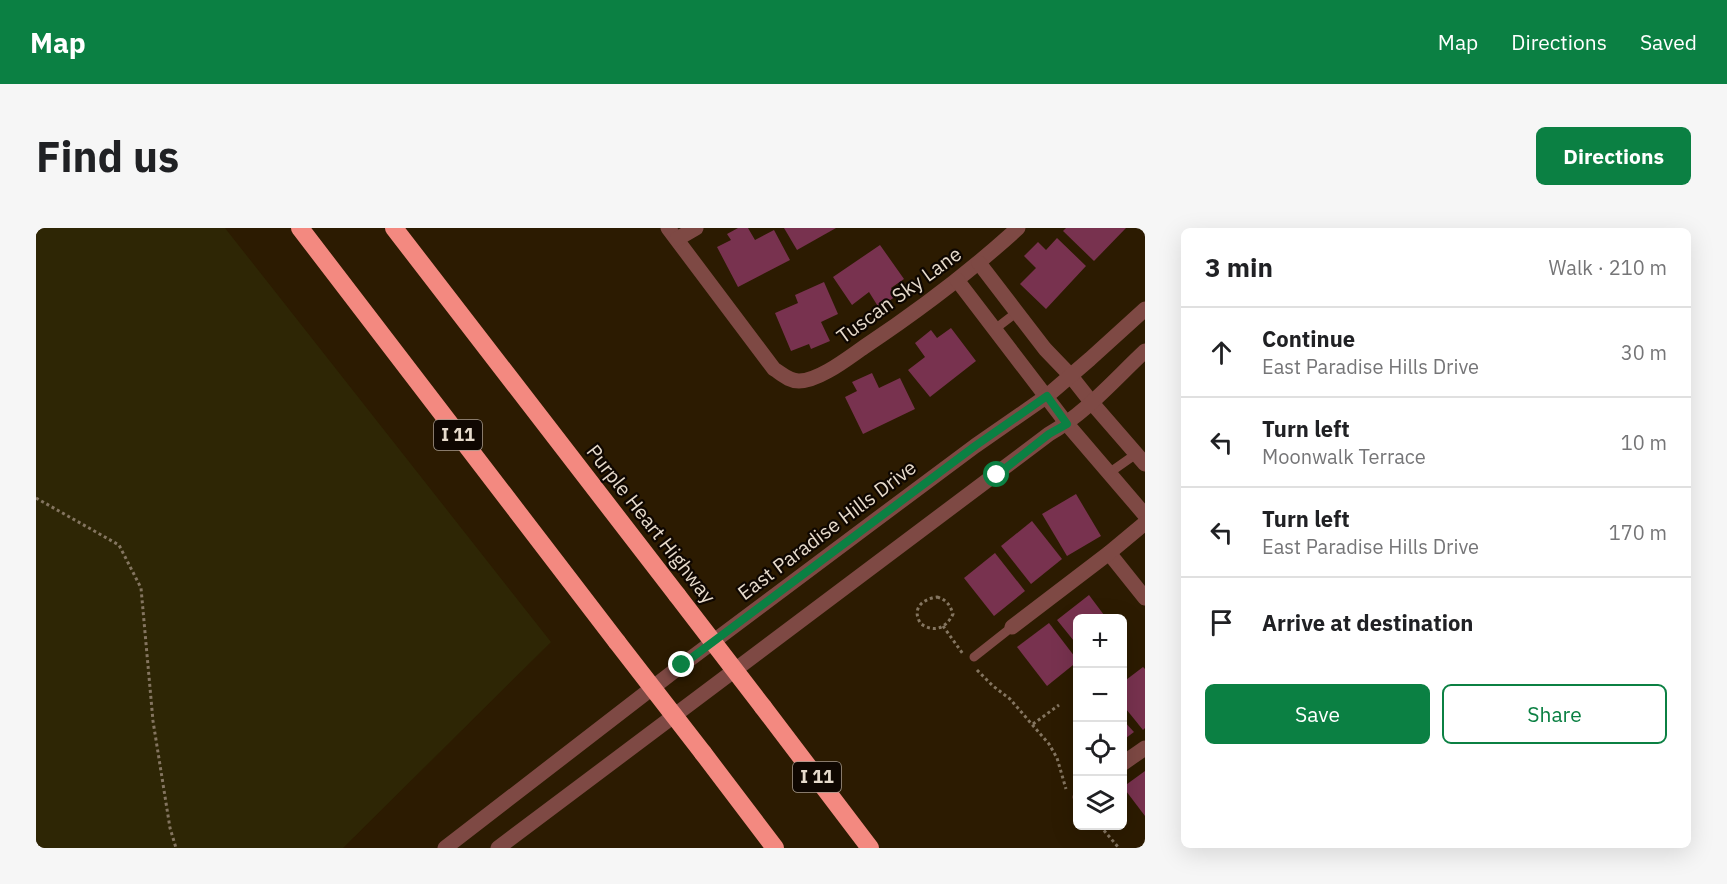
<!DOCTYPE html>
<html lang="en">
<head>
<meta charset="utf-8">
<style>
  body { margin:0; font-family:"IBM Plex Sans",sans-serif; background:#f6f6f6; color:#202124 }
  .controls { position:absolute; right:18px; bottom:18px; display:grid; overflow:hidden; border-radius:9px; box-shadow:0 6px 24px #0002 }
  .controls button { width:54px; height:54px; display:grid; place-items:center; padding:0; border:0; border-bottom:2px solid #e0e0e0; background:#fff; color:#202124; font:30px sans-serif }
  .stop { position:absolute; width:18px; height:18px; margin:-14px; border:4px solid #0b8043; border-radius:50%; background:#fff }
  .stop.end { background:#0b8043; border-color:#fff; box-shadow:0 2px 6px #0008 }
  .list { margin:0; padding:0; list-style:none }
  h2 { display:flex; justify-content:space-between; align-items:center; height:78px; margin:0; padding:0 24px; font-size:26px }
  h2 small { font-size:20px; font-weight:400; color:#757577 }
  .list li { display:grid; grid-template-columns:39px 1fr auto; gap:18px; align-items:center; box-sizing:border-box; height:90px; padding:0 24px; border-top:2px solid #e0e0e0 }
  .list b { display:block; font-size:22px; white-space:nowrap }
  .list p { margin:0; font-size:20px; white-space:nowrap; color:#757577 }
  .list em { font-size:20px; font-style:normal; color:#757577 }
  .actions { display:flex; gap:12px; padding:18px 24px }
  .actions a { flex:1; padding:14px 0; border:2px solid #0b8043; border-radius:9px; text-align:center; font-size:21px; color:#0b8043 }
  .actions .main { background:#0b8043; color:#fff }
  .icon { flex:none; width:33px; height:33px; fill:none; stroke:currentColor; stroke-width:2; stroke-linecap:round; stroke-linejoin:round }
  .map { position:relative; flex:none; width:1109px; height:620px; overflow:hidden; border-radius:9px }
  header { display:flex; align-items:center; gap:36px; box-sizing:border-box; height:84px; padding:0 30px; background:#0b8043; color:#fff }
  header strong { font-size:28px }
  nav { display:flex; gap:33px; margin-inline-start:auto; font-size:21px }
  .intro { display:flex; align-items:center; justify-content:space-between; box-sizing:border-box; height:144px; padding:0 36px }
  h1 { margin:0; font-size:42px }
  .button { padding:15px 27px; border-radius:9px; background:#0b8043; color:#fff; font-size:21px; font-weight:700 }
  main { display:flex; gap:36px; padding:0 36px }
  aside { flex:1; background:#fff; border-radius:9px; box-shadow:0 6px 24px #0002 }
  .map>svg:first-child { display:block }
  .sand { fill:#2e2605 }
  .building { fill:#78324f }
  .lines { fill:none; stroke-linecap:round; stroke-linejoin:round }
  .path { stroke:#847560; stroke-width:3; stroke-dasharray:3 3; stroke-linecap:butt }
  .service { stroke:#7e4944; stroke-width:9 }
  .minor { stroke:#7e4944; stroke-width:15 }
  .tertiary { stroke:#7e4944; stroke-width:15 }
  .motorway { stroke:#f38980; stroke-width:18 }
  .motorway-bridge { stroke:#f38980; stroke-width:18 }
  .route { stroke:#0b8043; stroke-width:8 }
  .labels { text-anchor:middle; stroke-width:4.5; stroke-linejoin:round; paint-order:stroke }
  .shield { fill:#0f0701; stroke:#a69b8f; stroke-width:1.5 }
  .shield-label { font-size:18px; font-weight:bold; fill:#e7dbcc }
  .street-label { font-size:20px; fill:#e7dbcc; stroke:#0f0701 }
</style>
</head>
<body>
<header>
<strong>Map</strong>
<nav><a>Map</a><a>Directions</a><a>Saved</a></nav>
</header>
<div class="intro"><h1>Find us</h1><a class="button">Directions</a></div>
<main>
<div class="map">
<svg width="1109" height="620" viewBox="0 0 1109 620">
  <rect width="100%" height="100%" fill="#2c1b01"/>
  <!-- sand -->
  <path class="sand" d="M0 0H189L515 414 307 620H0Z"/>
  <!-- building -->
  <g class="building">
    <path d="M702 0H712L719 12 738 2 754 32 702 59 681 19 695 12 691 6Z"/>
    <path d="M748 0H800L761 22Z"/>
    <path d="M1030 0H1090L1058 33 1027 3Z"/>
    <path d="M1021 10 1050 38 1010 81 984 56 1000 40 988 28 1002 14 1010 22Z"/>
    <path d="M844 17 868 51 855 60 860 68 843 80 833 64 816 77 797 49Z"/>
    <path d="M788 54 802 86 785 94 794 113 775 121 773 116 755 123 739 85 762 75 759 67Z"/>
    <path d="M915 100 940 133 894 169 872 142 889 129 879 115 895 102 901 110Z"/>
    <path d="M836 145 843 160 864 150 879 181 827 206 809 169 821 163 816 154Z"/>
    <path d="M1040 266 1065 308 1031 328 1006 286Z"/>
    <path d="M996 293 1026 331 995 356 965 318Z"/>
    <path d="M959 325 989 363 958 388 928 350Z"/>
    <path d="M1053 367 1071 391H1042V418L1021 392Z"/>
    <path d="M1013 395 1042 433 1011 458 981 419Z"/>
    <path d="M1107 439 1109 441V500L1107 502 1086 476V455Z"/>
    <path d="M1086 491 1098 504 1086 513Z"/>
    <path d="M1109 543V588L1087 559Z"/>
  </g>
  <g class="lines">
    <!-- path -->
    <g class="path">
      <path d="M0 270 83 317 105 360 117 493 134 600 140 620"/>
      <path d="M901 369C911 372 914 377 917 386 910 400 899 405 885 396 875 381 886 371 901 369Z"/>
      <path d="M907 398 927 426"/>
      <path d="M941 442 957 458 974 471 1013 516 1021 530 1030 561"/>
      <path d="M997 496 1023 477"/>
      <path d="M1064 598 1083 620"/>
    </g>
    <!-- service -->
    <g class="service">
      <path d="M959 101 981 84"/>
      <path d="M1073 245 1100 226"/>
      <path d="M938 429 976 399"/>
      <path d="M1041 569H1042"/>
    </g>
    <!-- minor -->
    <g class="minor">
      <path d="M632 0 738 141C746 146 753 153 763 153 783 153 812 130 828 119 882 83 934 44 982 0"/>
      <path d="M641 11 660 0"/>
      <path d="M943 35 1009 121 1034 147 1056 175 1109 236"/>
      <path d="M921 52 1031 196 1109 287"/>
      <path d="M1073 325 1109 370"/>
      <path d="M976 399 1073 325 1109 295"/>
      <path d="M1086 536 1109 520"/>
    </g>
    <!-- tertiary -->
    <g class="tertiary">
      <path d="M409 620 646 437 837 294 939 218 1011 168 1054 131 1109 81"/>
      <path d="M462 620 1013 206C1050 185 1078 152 1109 123"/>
    </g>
    <!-- motorway -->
    <g class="motorway">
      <path d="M264 0 581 414"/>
      <path d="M358 0 641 367"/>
      <path d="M727 479 834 620"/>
      <path d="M667 525 739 620"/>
    </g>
    <!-- motorway-bridge -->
    <g class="motorway-bridge">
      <path d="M641 367 727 479"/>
      <path d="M581 414 667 525"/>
    </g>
  </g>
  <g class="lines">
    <!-- route -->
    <path class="route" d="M646 437 939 218 1011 168 1031 196 1013 206 961 247"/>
  </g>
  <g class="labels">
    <!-- shield labels -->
    <g class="shield">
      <rect x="398" y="192" width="48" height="30" rx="4.5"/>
      <rect x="757" y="534" width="48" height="30" rx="4.5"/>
    </g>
    <g class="shield-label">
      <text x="422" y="213">I 11</text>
      <text x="781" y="555">I 11</text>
    </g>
    <!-- street labels -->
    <g class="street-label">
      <text transform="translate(863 67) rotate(-36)" y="7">Tuscan Sky Lane</text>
      <text transform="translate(615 296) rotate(52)" y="7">Purple Heart Highway</text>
      <text transform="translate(791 302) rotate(-37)" y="7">East Paradise Hills Drive</text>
    </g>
  </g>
</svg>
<div class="controls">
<button>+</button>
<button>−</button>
<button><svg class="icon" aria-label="locate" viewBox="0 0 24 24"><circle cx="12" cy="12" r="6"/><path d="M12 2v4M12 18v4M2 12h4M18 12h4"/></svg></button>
<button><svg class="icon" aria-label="layers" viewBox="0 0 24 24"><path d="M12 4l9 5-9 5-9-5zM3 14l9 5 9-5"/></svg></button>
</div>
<div class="stop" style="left:961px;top:247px"></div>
<div class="stop end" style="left:646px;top:437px"></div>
</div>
<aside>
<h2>3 min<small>Walk · 210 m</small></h2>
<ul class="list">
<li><svg class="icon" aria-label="ahead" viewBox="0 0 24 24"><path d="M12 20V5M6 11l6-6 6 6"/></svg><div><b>Continue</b><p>East Paradise Hills Drive</p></div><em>30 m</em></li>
<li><svg class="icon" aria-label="left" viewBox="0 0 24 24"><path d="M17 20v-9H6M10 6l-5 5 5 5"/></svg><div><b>Turn left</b><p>Moonwalk Terrace</p></div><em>10 m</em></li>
<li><svg class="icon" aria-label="left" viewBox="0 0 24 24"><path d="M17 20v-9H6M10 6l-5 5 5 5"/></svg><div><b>Turn left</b><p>East Paradise Hills Drive</p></div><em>170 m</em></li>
<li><svg class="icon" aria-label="arrive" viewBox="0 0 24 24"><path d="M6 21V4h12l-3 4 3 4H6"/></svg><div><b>Arrive at destination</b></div></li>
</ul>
<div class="actions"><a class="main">Save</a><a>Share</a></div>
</aside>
</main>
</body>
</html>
